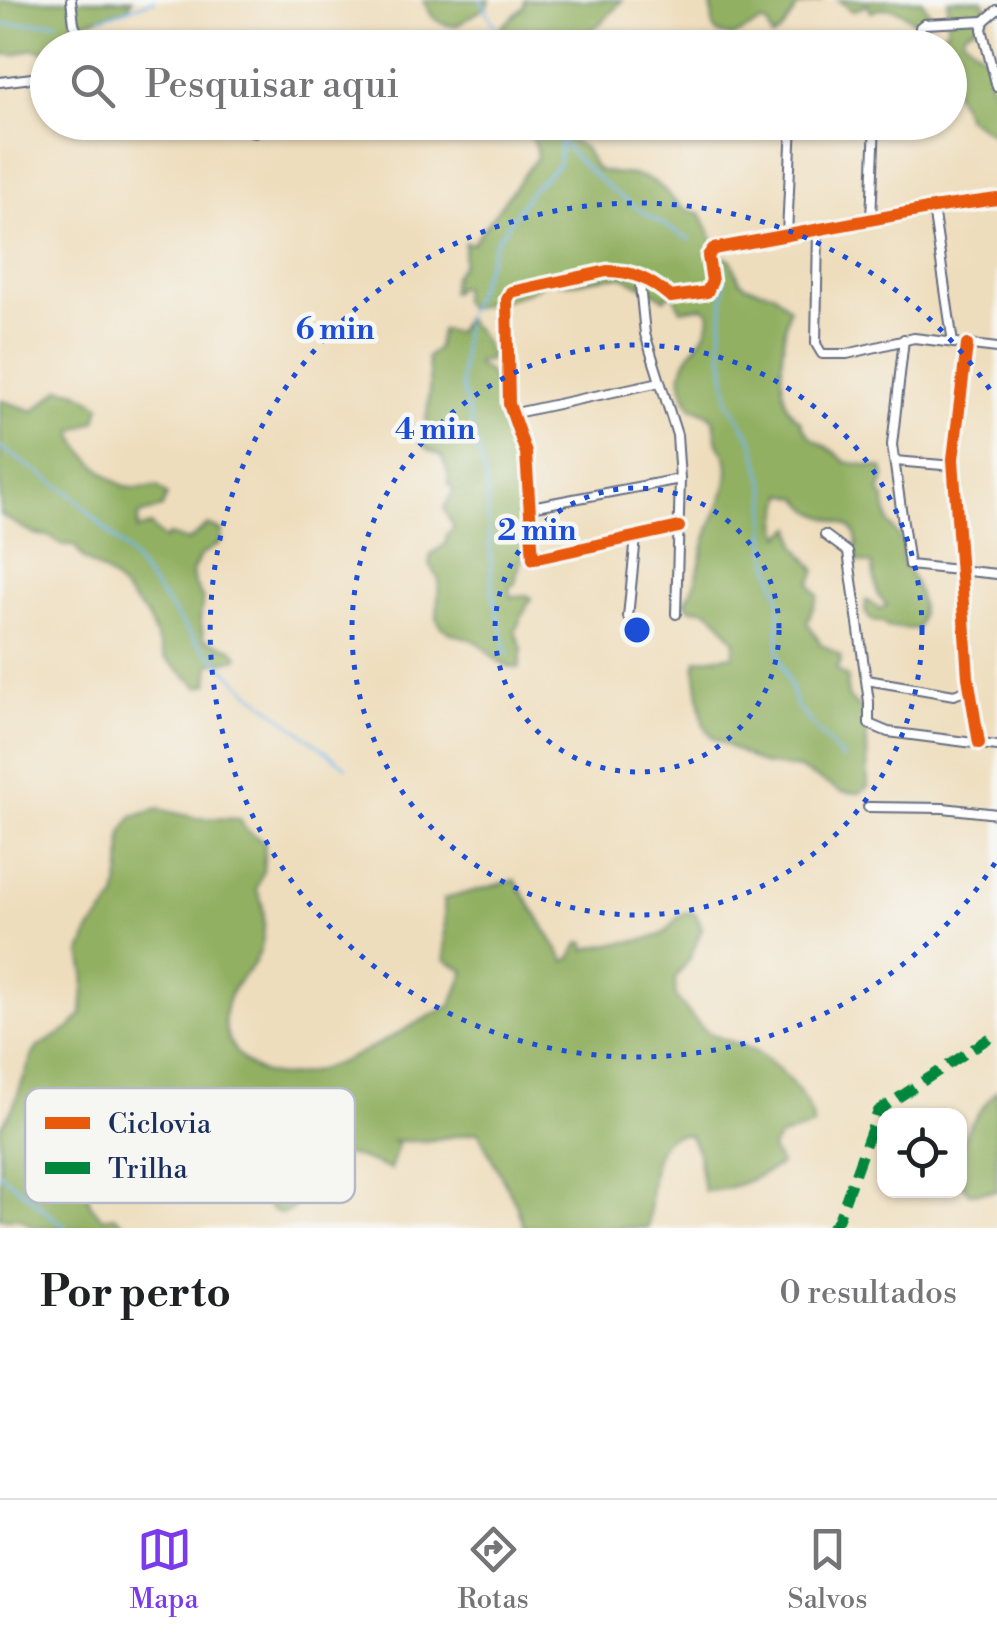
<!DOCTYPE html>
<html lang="pt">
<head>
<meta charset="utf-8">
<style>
  body { margin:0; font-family:"Libre Bodoni",serif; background:#f2f2f2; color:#202124 }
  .controls { position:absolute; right:30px; bottom:30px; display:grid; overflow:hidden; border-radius:20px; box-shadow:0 2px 8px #0004 }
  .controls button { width:90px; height:90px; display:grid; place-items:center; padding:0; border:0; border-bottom:2px solid #e0e0e0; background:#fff; color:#202124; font:50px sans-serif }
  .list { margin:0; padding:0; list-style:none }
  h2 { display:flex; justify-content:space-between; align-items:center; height:130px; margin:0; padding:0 40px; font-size:42px }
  h2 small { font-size:32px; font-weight:400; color:#757577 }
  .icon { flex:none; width:55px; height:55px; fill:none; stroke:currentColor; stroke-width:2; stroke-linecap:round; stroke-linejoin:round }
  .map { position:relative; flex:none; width:997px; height:1228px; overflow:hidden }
  .search { position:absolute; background:#fff; box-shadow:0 2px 8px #0004; left:30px; right:30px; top:30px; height:110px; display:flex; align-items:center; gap:25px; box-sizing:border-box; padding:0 35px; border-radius:55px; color:#757577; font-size:38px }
  .sheet { height:270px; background:#fff }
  nav { display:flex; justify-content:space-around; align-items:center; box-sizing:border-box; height:140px; border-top:2px solid #e0e0e0; background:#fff; font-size:28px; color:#757577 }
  nav a { display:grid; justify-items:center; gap:5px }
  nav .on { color:#7c3aed }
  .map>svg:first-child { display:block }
  .forest { fill:#92b062; stroke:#567060; stroke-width:2.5 }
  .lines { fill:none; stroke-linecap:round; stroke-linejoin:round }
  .stream { stroke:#76b7eb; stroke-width:2.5 }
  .minor-casing { stroke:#656c7f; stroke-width:12 }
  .minor { stroke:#fff; stroke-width:8 }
  .quiet { stroke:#00873e; stroke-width:10; stroke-dasharray:20 10; stroke-linecap:butt }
  .cycleway-casing { stroke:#f6f6f2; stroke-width:19 }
  .cycleway { stroke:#e8590c; stroke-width:12 }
  .ring { fill:none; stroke:#1d4ed8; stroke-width:5; stroke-dasharray:5 10 }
  .key { fill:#f6f6f2; stroke:#b4bac6; stroke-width:2.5 }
  .key-label { font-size:28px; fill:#1b2f5e }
  .centre { fill:#1d4ed8; stroke:#f6f6f2; stroke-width:5 }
  .ring-label { font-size:30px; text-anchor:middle; font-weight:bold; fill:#1d4ed8; stroke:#f6f6f2; stroke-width:9; stroke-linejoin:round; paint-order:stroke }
</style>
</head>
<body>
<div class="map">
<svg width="997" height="1228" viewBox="0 0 997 1228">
  <rect width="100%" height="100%" fill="#f6f6f2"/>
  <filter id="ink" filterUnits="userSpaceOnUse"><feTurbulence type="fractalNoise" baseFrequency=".01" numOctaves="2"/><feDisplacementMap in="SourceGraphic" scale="20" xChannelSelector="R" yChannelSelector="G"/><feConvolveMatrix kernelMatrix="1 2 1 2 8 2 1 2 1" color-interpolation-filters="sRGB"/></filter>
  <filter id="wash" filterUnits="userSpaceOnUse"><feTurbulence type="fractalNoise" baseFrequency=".0048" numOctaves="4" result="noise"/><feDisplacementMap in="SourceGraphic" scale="40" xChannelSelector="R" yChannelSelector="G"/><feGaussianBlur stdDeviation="2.25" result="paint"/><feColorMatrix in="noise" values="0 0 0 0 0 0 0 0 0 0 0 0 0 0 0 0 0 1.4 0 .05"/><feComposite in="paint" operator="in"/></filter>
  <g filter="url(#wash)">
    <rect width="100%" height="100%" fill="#eeddbc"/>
    <!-- forest -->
    <g class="forest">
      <path d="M0 0H132L127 9 85 22 71 34 70 47 48 48 47 52 32 49 15 55 0 54Z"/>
      <path d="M423 0H490L486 7 456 26C436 25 431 17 423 0Z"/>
      <path d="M524 0H622C604 23 579 47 547 38L535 47H494L497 31 524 7Z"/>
      <path d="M711 0H824L797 7 782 31 772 38 768 25 762 22 733 37 717 33 713 26Z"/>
      <path d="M838 0H922L932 17 920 25C902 13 894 2 871 12L867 5 853 11Z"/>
      <path d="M948 0H983L988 13 986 20 964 33 963 38 989 60 988 76 997 97V137L967 118 950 82V48L934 47 926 40 932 35H941L947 29Z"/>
      <path d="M524 123H556L565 138 583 147 596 169C615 177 634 171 652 181 671 190 673 210 700 213L720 254 731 260 740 281 747 286 774 293 789 308C783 335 772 405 800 420 808 444 831 444 845 462L883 468 885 477 879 492 884 498 889 523 904 544 902 562C916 581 927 604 917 629L887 627 883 622 871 620 865 612 866 600 880 609 887 605 878 596 872 564 857 561C855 553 858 545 856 537 850 515 817 525 800 498L784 494 778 523 781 536 793 527 796 545 816 571 810 584 818 596 807 622 821 644 840 656 841 661 836 669 848 678C844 702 853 700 866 713L868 787 860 793 842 792 799 769 762 764 713 738 703 723 695 669 697 660 733 655 735 641C721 626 715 605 691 609L685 603C701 576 698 563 707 536 714 513 732 487 727 461 726 453 719 448 717 440 714 417 715 414 692 408 659 353 716 348 709 311L702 307 681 310 672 292 665 299C658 295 628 278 622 277 598 274 570 291 549 278 532 296 491 304 467 308L461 300 463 287H457L453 293 451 291 453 277 463 263 465 242 472 244 537 157 536 147Z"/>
      <path d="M464 318 478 332 491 356 487 361H478L476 364 488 372 502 397 503 423 515 448 510 461 520 475C517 491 531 507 529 529 527 548 518 564 515 583L509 588 511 597 527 595 531 598 515 631 522 649 519 668C498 668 493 654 478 643 462 633 446 638 437 619L439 579 429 564 431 554 446 544 447 534 454 529 444 508 454 490 448 482 449 476 442 456 427 449 421 440C428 422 432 380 427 358L437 348 441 330 457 333Z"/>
      <path d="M61 388 78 392 100 405 96 421 73 431C78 451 106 478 126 487 134 490 148 486 158 487L167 495 162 508 139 515 137 530 150 525 164 539 169 535 188 541 208 525 222 531 221 542 200 556 192 572 194 584 203 599 200 619 204 639 232 649 238 656 236 659 210 664 208 684 199 687 165 658 147 616 112 578 83 558 74 545H62L48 536 34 534 0 515V400L34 411Z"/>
      <path d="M158 809 197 818 240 819 245 829 265 843 263 871 256 889C268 907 266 943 255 962 250 970 241 977 235 986 218 1013 222 1040 245 1062 295 1108 401 1026 451 1006L465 971 445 960 444 899 515 880 565 961 570 959 580 942 586 943 585 950C606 941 650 943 664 933 677 924 675 910 695 913L702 929 689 960 675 978 676 997C685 1007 696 1025 708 1032 722 1040 746 1045 758 1053 779 1067 814 1101 813 1126 798 1134 776 1130 772 1151L781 1165C757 1177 732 1191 704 1191L698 1153 690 1136C645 1123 652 1202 648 1228H524L516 1204 478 1132 426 1141H393L398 1145 390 1170C372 1162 330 1143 312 1163 302 1174 300 1196 293 1209L281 1214 270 1209 263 1192 250 1190 237 1196 226 1177 188 1184 170 1171 152 1172 134 1140C117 1139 117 1145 105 1152 99 1155 87 1153 80 1154L78 1157 90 1204 102 1218 114 1216 131 1228H35L19 1218H0V1129L13 1107 32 1056 38 1047 70 1028 82 1014 85 974 81 953 89 932 116 898 121 872 122 833 132 817Z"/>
      <path d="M997 1090V1191L969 1193C938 1161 975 1115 997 1090Z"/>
    </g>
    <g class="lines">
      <!-- stream -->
      <g class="stream">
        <path d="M481 0 507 48"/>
        <path d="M101 18 154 0"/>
        <path d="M0 25 57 22"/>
        <path d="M547 122C582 175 636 210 690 240"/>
        <path d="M725 266 721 341 729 402 753 441 767 492 766 546 780 602 778 652 797 707 843 759"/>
        <path d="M0 447 71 494 124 548 194 639 247 690 346 767"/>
        <path d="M508 655 493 595 486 482 461 383 464 321 496 242 532 189 559 164 560 143"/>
        <path d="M0 1173 66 1228"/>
      </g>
    </g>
  </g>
  <g filter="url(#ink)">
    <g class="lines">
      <!-- minor casing -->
      <g class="minor-casing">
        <g id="minor">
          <path d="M71 0 74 24 84 48"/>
          <path d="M997 10 984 21 982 29 997 87"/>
          <path d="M920 48V27L924 24 984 21"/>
          <path d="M0 82 48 76"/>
          <path d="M233 122 255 133"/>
          <path d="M933 208 953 343"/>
          <path d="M871 220 875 122"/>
          <path d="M818 229 816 344 822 354H847L914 338 997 348"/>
          <path d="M787 235 792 122"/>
          <path d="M639 275 645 334 677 435 680 479 676 614"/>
          <path d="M904 339 892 445 909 565 997 574"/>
          <path d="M967 345 953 459 968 677 979 743"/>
          <path d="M511 414 660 382"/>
          <path d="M895 461 954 466"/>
          <path d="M531 507 680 479"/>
          <path d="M679 527 533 559 526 453 509 404 507 300 511 292 607 271C634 271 650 280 671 297L707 292 712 281 708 256 713 249 939 207 997 199"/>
          <path d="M825 535 848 552 869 702V724L888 732 997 746"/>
          <path d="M628 617 636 537"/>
          <path d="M867 680 954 695 970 689"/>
          <path d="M868 807 943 808 997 814"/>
        </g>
      </g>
      <!-- minor -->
      <use href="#minor" class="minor"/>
      <!-- quiet -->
      <path class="quiet" d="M831 1228 838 1220 878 1111 997 1033"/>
      <!-- cycleway casing -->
      <g class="cycleway-casing">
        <g id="cycleway">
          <path d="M967 345 953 459 968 677 979 743"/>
          <path d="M679 527 533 559 526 453 509 404 507 300 511 292 607 271C634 271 650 280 671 297L707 292 712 281 708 256 713 249 939 207 997 199"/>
        </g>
      </g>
      <!-- cycleway -->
      <use href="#cycleway" class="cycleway"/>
    </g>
  </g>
  <!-- distance rings -->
  <g class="ring">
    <circle cx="637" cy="630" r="142"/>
    <circle cx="637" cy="630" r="285"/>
    <path d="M995 863A427 427 0 1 1 995 397"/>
  </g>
  <!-- legend -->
  <rect x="25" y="1088" width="330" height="115" rx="15" class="key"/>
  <rect x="45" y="1117" width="45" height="12" fill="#e8590c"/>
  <rect x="45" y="1162" width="45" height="12" fill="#00873e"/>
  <g class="key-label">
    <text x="108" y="1133">Ciclovia</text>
    <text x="108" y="1178">Trilha</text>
  </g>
  <circle cx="637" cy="630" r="15" class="centre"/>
  <g class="ring-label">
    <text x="335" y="339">6 min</text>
    <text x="435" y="439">4 min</text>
    <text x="537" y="540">2 min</text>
  </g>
</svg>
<div class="controls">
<button><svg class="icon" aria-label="locate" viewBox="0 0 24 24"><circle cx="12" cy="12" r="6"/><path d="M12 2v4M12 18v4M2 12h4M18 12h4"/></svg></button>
</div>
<div class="search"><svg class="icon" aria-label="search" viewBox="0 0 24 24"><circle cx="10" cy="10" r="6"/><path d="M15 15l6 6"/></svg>Pesquisar aqui</div>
</div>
<section class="sheet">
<h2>Por perto<small>0 resultados</small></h2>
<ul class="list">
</ul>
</section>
<nav>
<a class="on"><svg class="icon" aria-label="map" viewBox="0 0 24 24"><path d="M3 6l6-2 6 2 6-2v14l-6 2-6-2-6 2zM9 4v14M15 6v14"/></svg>Mapa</a>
<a><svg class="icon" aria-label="directions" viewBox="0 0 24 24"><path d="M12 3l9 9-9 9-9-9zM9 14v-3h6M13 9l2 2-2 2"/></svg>Rotas</a>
<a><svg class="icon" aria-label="saved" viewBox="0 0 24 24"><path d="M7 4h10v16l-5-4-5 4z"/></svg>Salvos</a>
</nav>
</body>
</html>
